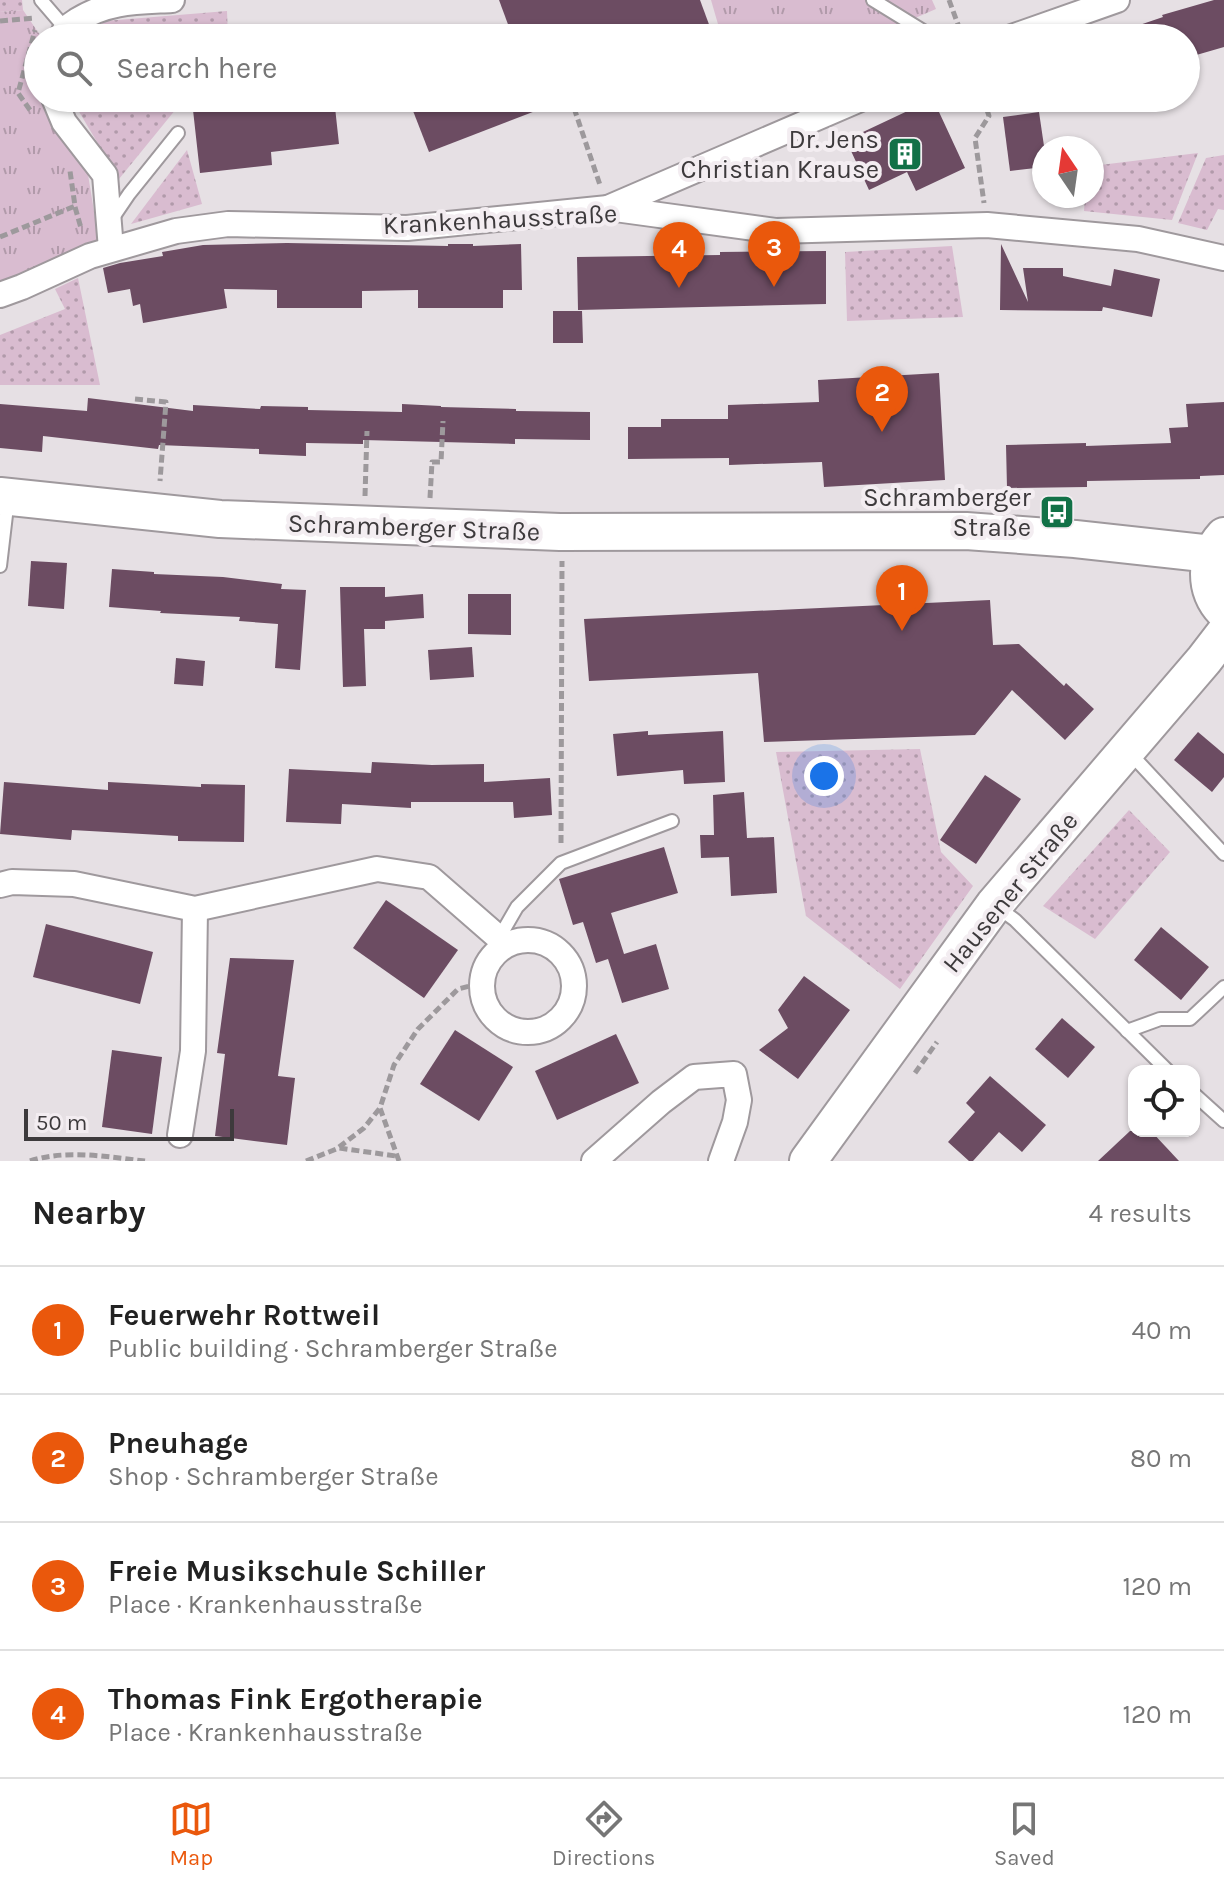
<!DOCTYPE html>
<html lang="en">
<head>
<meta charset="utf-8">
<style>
  body { margin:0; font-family:Karla,sans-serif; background:#f2f2f2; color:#222 }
  .controls { position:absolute; right:24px; bottom:24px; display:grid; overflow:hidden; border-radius:16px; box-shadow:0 2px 6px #0004 }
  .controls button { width:72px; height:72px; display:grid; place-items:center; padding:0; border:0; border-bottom:2px solid #e0e0e0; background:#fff; color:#222; font:40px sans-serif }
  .compass { position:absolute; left:1032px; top:136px; width:72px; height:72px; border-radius:50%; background:#fff; box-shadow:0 2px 6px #0004; rotate:347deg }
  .scale { position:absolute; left:24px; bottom:20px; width:210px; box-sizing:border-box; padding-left:8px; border:4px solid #3d3a3c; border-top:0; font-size:22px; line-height:28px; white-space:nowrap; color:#3d3a3c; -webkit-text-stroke:6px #f3edf1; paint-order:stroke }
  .you { position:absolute; left:824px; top:776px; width:28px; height:28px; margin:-20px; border:6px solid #fff; border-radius:50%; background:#1a73e8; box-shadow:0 0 0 12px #1a73e833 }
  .badge { display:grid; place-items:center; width:52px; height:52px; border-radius:50%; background:#ea580c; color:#fff; font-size:26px; font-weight:700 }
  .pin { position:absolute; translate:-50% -66px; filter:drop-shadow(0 2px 4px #0008) }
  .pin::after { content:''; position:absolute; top:42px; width:28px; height:24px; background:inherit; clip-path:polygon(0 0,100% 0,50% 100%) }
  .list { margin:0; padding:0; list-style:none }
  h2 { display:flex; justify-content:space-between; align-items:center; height:104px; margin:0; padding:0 32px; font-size:34px }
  h2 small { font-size:26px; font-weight:400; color:#767676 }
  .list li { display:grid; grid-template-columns:52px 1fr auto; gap:24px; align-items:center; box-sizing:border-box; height:128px; padding:0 32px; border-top:2px solid #e0e0e0 }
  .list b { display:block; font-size:30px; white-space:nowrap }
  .list p { margin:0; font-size:26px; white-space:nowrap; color:#767676 }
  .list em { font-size:26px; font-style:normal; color:#767676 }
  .icon { flex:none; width:44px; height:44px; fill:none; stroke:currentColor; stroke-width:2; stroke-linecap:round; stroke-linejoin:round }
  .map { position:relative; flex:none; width:1224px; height:1161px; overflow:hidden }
  .search { position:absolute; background:#fff; box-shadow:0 2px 6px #0004; left:24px; right:24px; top:24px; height:88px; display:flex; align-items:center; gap:20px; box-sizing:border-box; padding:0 28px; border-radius:44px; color:#767676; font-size:30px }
  .sheet { height:616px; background:#fff }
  nav { display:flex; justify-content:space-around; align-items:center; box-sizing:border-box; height:112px; border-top:2px solid #e0e0e0; background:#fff; font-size:22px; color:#767676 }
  nav a { display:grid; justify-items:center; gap:4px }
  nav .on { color:#ea580c }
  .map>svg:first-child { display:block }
  .grass { fill:url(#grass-dots) }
  .park { fill:url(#park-tufts) }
  .building { fill:#6c4c62 }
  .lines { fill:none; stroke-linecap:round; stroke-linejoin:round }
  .lane-casing { stroke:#9f999d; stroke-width:16 }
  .street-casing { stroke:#9f999d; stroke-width:28 }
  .secondary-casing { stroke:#9f999d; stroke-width:40 }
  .path { stroke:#9d999c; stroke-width:5; stroke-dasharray:8 4; stroke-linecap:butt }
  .lane { stroke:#fff; stroke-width:12 }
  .street { stroke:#fff; stroke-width:24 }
  .secondary { stroke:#fff; stroke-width:36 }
  .labels { text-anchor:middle; stroke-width:8; stroke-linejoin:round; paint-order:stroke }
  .poi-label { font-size:26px; fill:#3d3a3c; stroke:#f3edf1; text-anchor:end }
  .street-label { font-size:26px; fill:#3d3a3c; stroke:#f3edf1 }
</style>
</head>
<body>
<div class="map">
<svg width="1224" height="1161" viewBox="0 0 1224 1161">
  <defs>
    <pattern id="grass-dots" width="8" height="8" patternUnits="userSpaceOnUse" patternTransform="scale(2)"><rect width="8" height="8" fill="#d9bcd0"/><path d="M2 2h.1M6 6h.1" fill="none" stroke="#b19aaa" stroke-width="1.8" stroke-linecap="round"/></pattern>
    <pattern id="park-tufts" width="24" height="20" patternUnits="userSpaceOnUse" patternTransform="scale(2)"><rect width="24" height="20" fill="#d9bcd0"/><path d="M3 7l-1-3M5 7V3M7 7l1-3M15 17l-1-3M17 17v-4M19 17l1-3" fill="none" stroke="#b19aaa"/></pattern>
  </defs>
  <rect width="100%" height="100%" fill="#e6e0e4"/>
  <!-- grass -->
  <g class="grass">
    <path d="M0 0H22L23 10 0 12Z"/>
    <path d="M227 11 228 38H84L105 21Z"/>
    <path d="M74 98H185L119 179 78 110Z"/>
    <path d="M187 150 202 204 131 224Z"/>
    <path d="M1198 153 1172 220 1084 211 1085 196H1092V166Z"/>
    <path d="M1224 155V210L1218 209 1207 230 1178 223 1206 158Z"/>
    <path d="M952 246 963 317 847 321 845 252Z"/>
    <path d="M78 278 100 385H0V335L65 309 55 289Z"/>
    <path d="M920 749 941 852 973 886 900 989 806 916 776 752Z"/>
    <path d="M1129 810 1170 852 1095 939 1043 906Z"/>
  </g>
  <!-- park -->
  <g class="park">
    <path d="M711 0H932L936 9 899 25 841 38H722Z"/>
    <path d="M23 10 42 38H38V74L33 94 85 156 99 242 0 284V12Z"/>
  </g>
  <!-- building -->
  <g class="building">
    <path d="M499 0H700L714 38H513Z"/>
    <path d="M1214 0H1224V47L1186 58V38H1113V34L1163 17 1162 15Z"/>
    <path d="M219 98H334L339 144 271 152 272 165 200 173 192 101Z"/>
    <path d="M408 98H564V100L429 152Z"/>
    <path d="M933 99 965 168 916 191 907 172 869 190 846 140Z"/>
    <path d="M1039 112 1044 146V167L1010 171 1003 117Z"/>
    <path d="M287 243 448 246V244H473V246L521 244 522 290H503V308H418V290L362 291V308H277V290L224 289 227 308 143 323 140 304 133 306 130 289 108 293 103 268 120 263 163 256 162 252 203 245Z"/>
    <path d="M1001 244 1028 302 1023 268H1063V276L1111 286 1114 269 1160 279 1152 317 1103 307 1102 311 1000 310Z"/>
    <path d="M826 251V304L578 310 577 257 720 255V252Z"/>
    <path d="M553 311H582L583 343H553Z"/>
    <path d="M939 373 945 480 824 487 822 462 729 465V458L628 459V427H661V419H728V405L819 402 818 380Z"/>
    <path d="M88 398 193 411V405L260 409 261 406 308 407V410L402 412V404L441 406V407L516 409V411L590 412V440L515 439V444L363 440V444L306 443V456L259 454V449L159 445 158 449 43 436 42 452 0 448V404L87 411Z"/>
    <path d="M1224 402V475L1200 476V479L1087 481V487L1007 488 1006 445 1086 443V446L1171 443 1169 428 1188 427 1186 404Z"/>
    <path d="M31 561 67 563 64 609 28 606Z"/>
    <path d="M112 569 154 572V574L223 577 282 584 281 589 306 590 300 670 275 668 278 624 239 621 240 617 160 613 161 611 109 607Z"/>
    <path d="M340 587H385V597L423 594 424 618 385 621V629H364L366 686 343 687Z"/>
    <path d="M468 594H511V635L468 634Z"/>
    <path d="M990 600 993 645 1019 644 1064 686 1066 683 1094 709 1065 740 1012 690 975 735 764 742 758 673 589 681 584 619Z"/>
    <path d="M472 647 474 677 430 680 428 650Z"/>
    <path d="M176 658 205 661 203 686 174 684Z"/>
    <path d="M648 731V735L723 731 725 782 684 784 683 770 617 776 613 734Z"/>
    <path d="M1198 732 1224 754V777L1212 792 1174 760Z"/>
    <path d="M372 762 432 765 484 764V782L550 778 552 815 514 818 513 802H411V808L342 804 341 824 286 822 289 769 371 773Z"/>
    <path d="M985 775 1021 799 976 864 940 840Z"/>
    <path d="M4 782 108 790V782L201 787V784L245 785 244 842 178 841V836L72 830 71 840 0 834Z"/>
    <path d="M744 792 747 838 774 837 777 893 731 896 729 857 701 858 700 835H714L713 795Z"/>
    <path d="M664 847 678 893 611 913 624 954 656 944 669 989 622 1003 608 959 596 963 583 922 573 925 559 879Z"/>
    <path d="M386 900 458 950 424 998 353 948Z"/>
    <path d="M46 924 153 952 140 1004 33 977Z"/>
    <path d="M1161 927 1209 967 1181 1000 1134 960Z"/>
    <path d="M230 958 294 960 278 1076 295 1078 287 1145 215 1136 225 1054 217 1053Z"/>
    <path d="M804 976 850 1010 798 1079 759 1050 788 1028 778 1010Z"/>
    <path d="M1062 1018 1095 1047 1068 1078 1035 1049Z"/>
    <path d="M455 1030 513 1067 479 1121 420 1084Z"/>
    <path d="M616 1034 639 1083 557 1120 535 1071Z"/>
    <path d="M112 1050 162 1057 152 1134 102 1127Z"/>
    <path d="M990 1076 1046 1125 1022 1152 999 1132 973 1161H969L948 1142 975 1112 966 1103Z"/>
    <path d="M1130 1131H1151L1179 1161H1098Z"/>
  </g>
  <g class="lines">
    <!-- lane casing -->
    <g class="lane-casing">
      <g id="lane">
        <path d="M41 0 65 28"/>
        <path d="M873 0 925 32 929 38"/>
        <path d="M112 219 129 194 178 133"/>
        <path d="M0 566 8 498"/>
        <path d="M1129 752 1224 854"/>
        <path d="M997 907 1015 920 1168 1071"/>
        <path d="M499 938 517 907 561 863 672 821"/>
        <path d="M1127 1031 1160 1019H1190L1224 987"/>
        <path d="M1194 1094 1224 1121"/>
      </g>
    </g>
    <!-- street casing -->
    <g class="street-casing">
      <g id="street">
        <path d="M61 38C65 28 69 26 78 20 109 1 137 2 172 0"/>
        <path d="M1009 38 1117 0"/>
        <path d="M54 98 64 122 105 175 111 249"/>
        <path d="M610 207 863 98"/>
        <path d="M0 295 22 287 90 256 176 231 228 224 407 228 608 208 776 231 987 225 1138 239 1224 258"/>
        <path d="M0 885 12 882 74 884 195 909 377 869 429 877 499 938 502 947"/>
        <circle cx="528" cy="986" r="46"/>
        <path d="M180 1135 193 1051 195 909"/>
        <path d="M594 1161 661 1102 694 1077 734 1074 739 1100 735 1122 721 1161"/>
      </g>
    </g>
    <!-- secondary casing -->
    <g class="secondary-casing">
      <g id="secondary">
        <path d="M0 496 220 519 560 532 966 531 1075 539 1212 554"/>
        <path d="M1224 536C1204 558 1204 590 1224 611"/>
        <path d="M808 1161 994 905 1204 660 1224 634"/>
      </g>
    </g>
    <!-- path -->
    <g class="path">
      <path d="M949 0 963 38"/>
      <path d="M0 21 34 18"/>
      <path d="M983 98 989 116 975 138 984 203"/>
      <path d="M574 108 600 185"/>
      <path d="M30 110 18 93 35 30"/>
      <path d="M75 207 81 228"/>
      <path d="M0 237 75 206 70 171"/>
      <path d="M135 399 166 402 160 481"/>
      <path d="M365 496 367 431"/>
      <path d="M430 498 432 462H441L443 421"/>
      <path d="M561 843 562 561"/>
      <path d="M915 1073 937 1042"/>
      <path d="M339 1147 364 1128 380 1108"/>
      <path d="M30 1161C67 1149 108 1157 145 1161"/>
      <path d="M306 1161 339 1148 396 1156"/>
      <path d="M399 1161 380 1108 394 1065 418 1029 458 989 482 983"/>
    </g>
    <!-- lane -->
    <use href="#lane" class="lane"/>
    <!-- street -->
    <use href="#street" class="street"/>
    <!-- secondary -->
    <use href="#secondary" class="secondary"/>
  </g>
  <!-- icons -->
  <defs>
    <g id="building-square" transform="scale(1.8)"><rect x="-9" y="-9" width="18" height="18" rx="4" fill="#127147" stroke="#f3edf1"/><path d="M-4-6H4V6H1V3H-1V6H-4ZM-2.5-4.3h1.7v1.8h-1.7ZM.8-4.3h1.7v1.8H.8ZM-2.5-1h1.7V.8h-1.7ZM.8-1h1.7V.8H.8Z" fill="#fff"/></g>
    <g id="bus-square" transform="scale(1.8)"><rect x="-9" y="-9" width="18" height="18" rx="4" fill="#127147" stroke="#f3edf1"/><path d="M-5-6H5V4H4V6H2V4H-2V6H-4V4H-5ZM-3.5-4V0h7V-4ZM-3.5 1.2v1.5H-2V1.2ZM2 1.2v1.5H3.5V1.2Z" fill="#fff"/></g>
  </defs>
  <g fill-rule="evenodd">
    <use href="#building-square" x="905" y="154"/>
    <use href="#bus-square" x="1057" y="512"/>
  </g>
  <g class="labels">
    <!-- poi labels -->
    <g class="poi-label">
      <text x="879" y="148">Dr. Jens<tspan x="879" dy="30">Christian Krause</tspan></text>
      <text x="1031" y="506">Schramberger<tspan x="1031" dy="30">Straße</tspan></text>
    </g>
    <!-- street labels -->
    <g class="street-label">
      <text transform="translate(500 219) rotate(-3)" y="9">Krankenhausstraße</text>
      <text transform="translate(414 527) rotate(2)" y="9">Schramberger Straße</text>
      <text transform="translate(1010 892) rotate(-51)" y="9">Hausener Straße</text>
    </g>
  </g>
</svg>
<div class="controls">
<button><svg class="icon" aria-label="locate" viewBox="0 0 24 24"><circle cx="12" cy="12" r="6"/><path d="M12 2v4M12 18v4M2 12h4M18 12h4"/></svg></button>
</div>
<svg class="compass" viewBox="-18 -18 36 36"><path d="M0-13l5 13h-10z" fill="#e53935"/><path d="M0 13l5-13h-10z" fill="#767676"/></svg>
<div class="scale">50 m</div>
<div class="you"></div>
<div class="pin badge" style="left:902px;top:631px">1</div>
<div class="pin badge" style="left:882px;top:432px">2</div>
<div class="pin badge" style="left:774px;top:287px">3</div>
<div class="pin badge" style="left:679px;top:288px">4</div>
<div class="search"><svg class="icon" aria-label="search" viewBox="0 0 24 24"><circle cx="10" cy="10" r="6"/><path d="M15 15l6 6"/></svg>Search here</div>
</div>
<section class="sheet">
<h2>Nearby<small>4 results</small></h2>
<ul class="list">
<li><span class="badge">1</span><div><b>Feuerwehr Rottweil</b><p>Public building · Schramberger Straße</p></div><em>40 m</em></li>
<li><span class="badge">2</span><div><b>Pneuhage</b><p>Shop · Schramberger Straße</p></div><em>80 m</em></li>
<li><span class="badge">3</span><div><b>Freie Musikschule Schiller</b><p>Place · Krankenhausstraße</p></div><em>120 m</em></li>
<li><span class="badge">4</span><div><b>Thomas Fink Ergotherapie</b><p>Place · Krankenhausstraße</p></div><em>120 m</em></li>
</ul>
</section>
<nav>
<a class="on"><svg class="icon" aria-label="map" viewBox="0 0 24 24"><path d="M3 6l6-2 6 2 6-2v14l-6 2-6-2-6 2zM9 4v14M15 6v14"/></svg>Map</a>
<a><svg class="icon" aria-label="directions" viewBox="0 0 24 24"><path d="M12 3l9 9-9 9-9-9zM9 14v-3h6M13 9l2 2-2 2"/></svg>Directions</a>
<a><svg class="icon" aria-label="saved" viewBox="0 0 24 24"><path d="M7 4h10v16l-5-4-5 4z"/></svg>Saved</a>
</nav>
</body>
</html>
